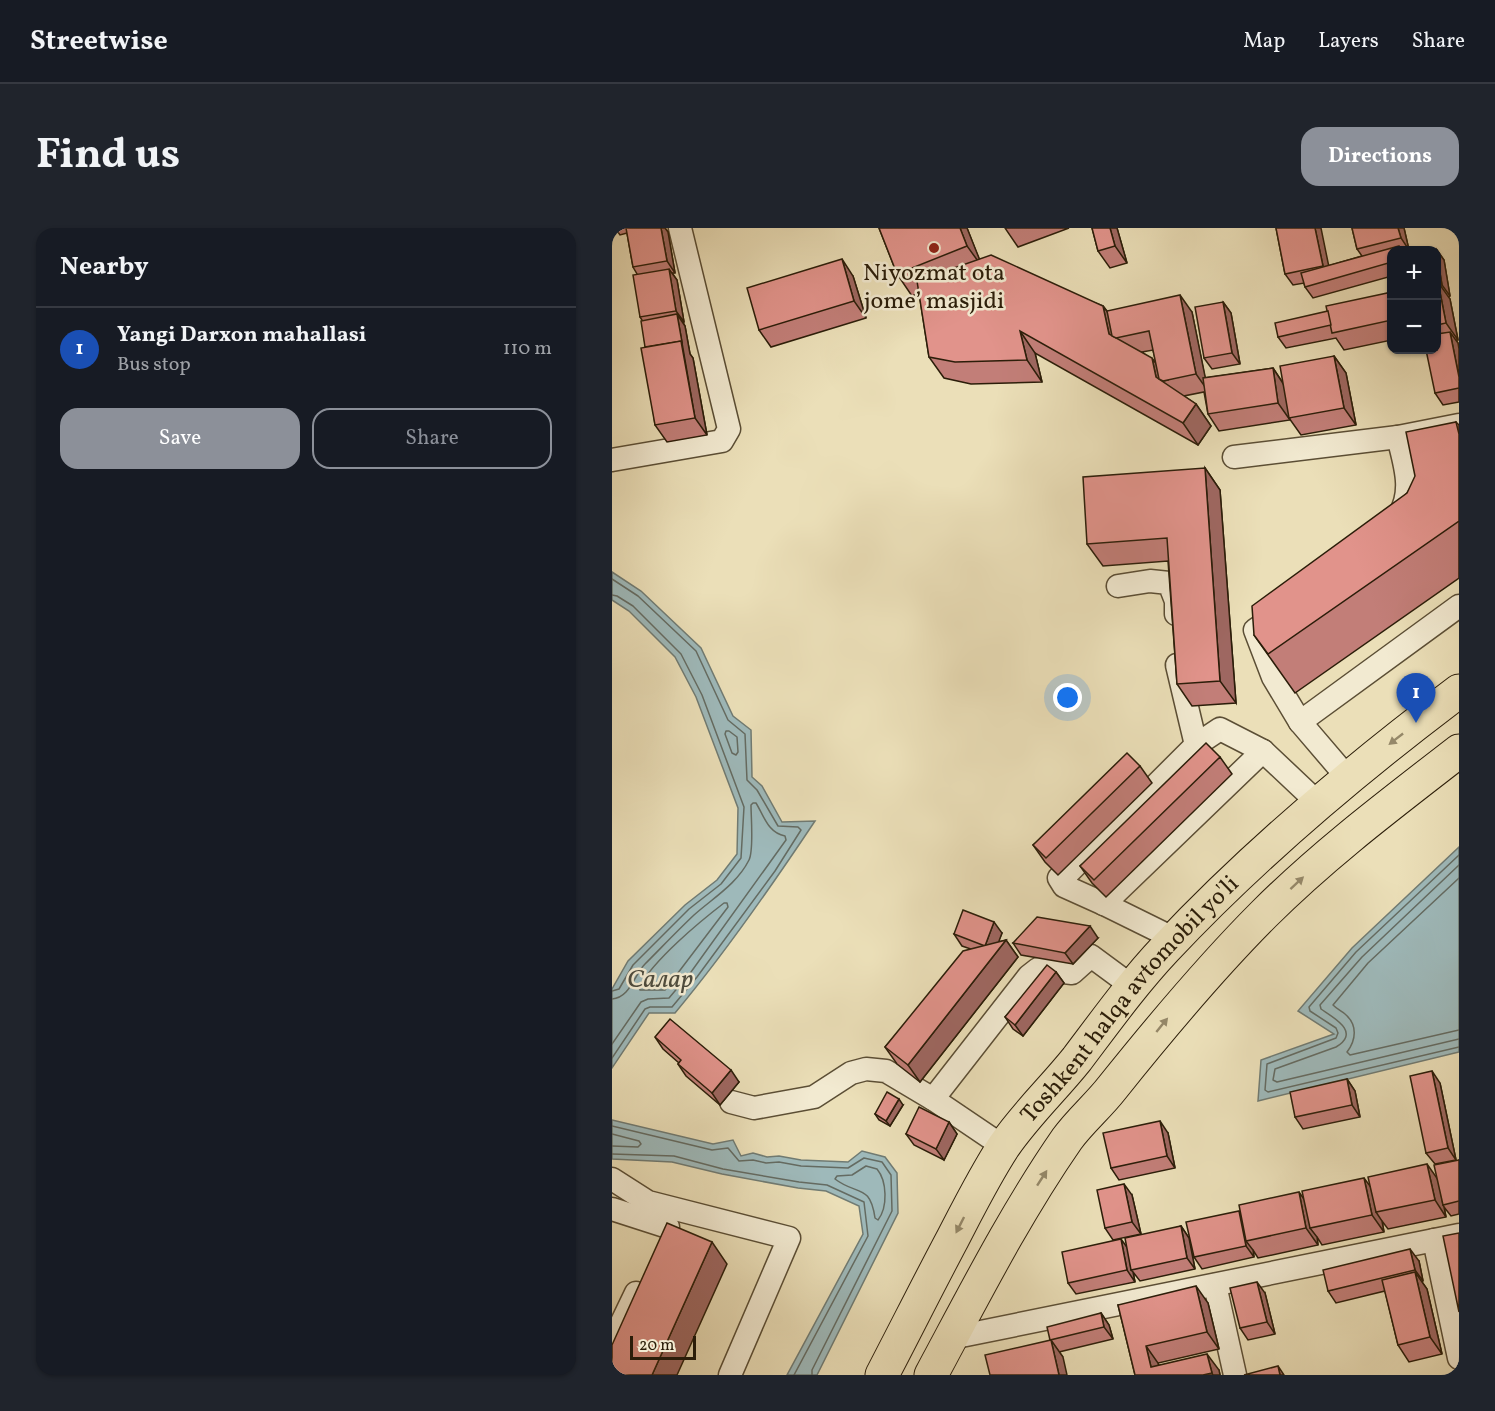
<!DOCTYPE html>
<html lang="en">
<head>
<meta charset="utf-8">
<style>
  body { margin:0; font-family:Vollkorn,serif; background:#20242c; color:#f1f3f6 }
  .controls { position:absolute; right:18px; top:18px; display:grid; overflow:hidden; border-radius:12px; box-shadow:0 2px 4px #0004 }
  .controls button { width:54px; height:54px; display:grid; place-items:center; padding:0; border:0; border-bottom:2px solid #363941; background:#171b24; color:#f1f3f6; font:30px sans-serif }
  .scale { position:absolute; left:18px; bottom:15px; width:66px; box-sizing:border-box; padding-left:6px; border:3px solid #2b1d09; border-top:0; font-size:16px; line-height:21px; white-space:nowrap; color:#2b1d09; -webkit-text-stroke:4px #f2ead1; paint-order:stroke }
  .you { position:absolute; left:456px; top:470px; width:21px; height:21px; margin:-15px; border:4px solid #fff; border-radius:50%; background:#1a73e8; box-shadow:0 0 0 9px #1a73e833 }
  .badge { display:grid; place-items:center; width:39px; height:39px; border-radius:50%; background:#8c9099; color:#fff; font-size:20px; font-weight:700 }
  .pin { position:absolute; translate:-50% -50px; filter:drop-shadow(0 2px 3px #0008) }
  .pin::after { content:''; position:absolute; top:32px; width:21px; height:18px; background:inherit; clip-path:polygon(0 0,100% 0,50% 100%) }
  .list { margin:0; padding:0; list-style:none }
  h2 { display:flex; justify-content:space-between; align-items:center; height:78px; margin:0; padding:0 24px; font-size:26px }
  h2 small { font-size:20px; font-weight:400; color:#9ea1a6 }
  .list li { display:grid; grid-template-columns:39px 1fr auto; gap:18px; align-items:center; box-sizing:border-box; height:84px; padding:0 24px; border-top:2px solid #363941 }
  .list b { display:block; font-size:22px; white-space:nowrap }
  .list p { margin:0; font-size:20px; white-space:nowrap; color:#9ea1a6 }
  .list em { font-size:20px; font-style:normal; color:#9ea1a6 }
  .actions { display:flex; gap:12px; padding:18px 24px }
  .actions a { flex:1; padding:14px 0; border:2px solid #8c9099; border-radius:18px; text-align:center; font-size:21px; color:#8c9099 }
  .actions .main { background:#8c9099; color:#fff }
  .map { position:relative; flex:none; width:847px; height:1147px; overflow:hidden; border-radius:18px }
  header { display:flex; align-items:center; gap:36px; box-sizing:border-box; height:84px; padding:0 30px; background:#171b24; border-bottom:2px solid #363941 }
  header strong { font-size:28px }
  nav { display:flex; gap:33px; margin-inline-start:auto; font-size:21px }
  .intro { display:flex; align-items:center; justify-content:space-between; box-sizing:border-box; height:144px; padding:0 36px }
  h1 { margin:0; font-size:42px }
  .button { padding:15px 27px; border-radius:18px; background:#8c9099; color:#fff; font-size:21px; font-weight:700 }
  main { display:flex; gap:36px; padding:0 36px }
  aside { flex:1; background:#171b24; border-radius:18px; box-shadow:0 2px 4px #0004 }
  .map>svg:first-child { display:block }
  .water { fill:#9eb9ba; stroke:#707b73; stroke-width:1.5 }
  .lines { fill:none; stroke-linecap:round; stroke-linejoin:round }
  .shore { stroke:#646b62; stroke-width:1.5 }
  .minor-casing { stroke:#5b4e35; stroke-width:25 }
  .highway-casing { stroke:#2b1d09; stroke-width:35 }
  .minor { stroke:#f2ead1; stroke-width:22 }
  .highway { stroke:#ebdfb8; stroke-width:33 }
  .wall { fill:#c27e78; stroke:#2b1d09; stroke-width:1.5; fill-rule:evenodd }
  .shaded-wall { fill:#9e6761; stroke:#2b1d09; stroke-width:1.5 }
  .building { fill:#e1938b; stroke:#2b1d09; stroke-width:1.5 }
  .oneway { fill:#958869 }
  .poi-dot { fill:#8f2418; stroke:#f2ead1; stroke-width:2 }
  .labels { text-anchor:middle; stroke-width:5; stroke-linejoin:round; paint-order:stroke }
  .poi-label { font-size:24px; fill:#2b1d09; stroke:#f2ead1 }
  .street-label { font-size:24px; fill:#2b1d09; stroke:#f2ead1 }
  .water-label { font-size:26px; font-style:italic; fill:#4e4c3e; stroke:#f2ead1 }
</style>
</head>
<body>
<header>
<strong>Streetwise</strong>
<nav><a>Map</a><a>Layers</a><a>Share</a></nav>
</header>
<div class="intro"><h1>Find us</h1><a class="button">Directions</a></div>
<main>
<aside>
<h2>Nearby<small></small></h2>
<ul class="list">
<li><span class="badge" style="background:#1a4fb4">1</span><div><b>Yangi Darxon mahallasi</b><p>Bus stop</p></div><em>110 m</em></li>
</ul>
<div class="actions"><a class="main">Save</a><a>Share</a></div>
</aside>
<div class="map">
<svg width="847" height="1147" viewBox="0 0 847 1147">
  <rect width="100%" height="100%" fill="#ebdfb8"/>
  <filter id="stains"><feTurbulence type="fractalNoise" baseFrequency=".00333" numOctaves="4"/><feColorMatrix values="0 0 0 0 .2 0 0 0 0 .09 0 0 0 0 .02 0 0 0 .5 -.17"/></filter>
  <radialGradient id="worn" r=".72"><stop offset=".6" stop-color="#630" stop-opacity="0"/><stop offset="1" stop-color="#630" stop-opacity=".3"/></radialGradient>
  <!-- water -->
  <g class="water">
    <path d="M0 344 29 363 89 420 121 488 139 502 140 549 150 558 170 594 203 593C159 659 114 724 63 785H37L0 840V761L16 733 73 677 105 652 125 626 126 580 84 469 63 429 17 383 0 372Z"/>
    <path d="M847 619V824L646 873 649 832 722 806 686 783 740 720Z"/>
    <path d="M0 892 101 916 121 912 129 928 141 925 155 929 167 928 189 932 236 934 250 923 273 929 285 945 286 985 205 1147H175L251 1006 247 978 214 963 186 960 110 946 60 934 0 931Z"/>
  </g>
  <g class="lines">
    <!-- shore -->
    <g class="shore">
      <path d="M0 351 26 368 84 423 116 492 133 506 135 552 145 562 166 598 186 599 189 602 163 643 85 749 60 779H38L33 781 0 830"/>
      <path d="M0 367 5 368 21 378 69 426 90 467 132 579 129 630 109 656 77 681 21 737 7 761 0 763"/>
      <path d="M114 503H117L125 509 126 524 124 527 120 525 113 506Z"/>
      <path d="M847 627 744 724 697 779 698 783 724 800 726 805 724 810 655 836 653 862 656 864 847 819"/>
      <path d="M847 637 750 729 708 777 709 781C722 790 749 804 724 819L663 841 661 852 665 854 847 811"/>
      <path d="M847 650 756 735 721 777C725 781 729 783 733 786 746 797 744 812 735 824L738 827 847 802"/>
      <path d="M112 675H115L116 679 53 762H28L27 759C43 731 86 695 112 675Z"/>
      <path d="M0 771C18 770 22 747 33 736 49 720 65 703 82 687 101 670 125 656 137 632 142 622 139 590 139 577L141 575H144C152 588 156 605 173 608L174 612 79 744 57 770 36 771 29 774 0 816"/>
      <path d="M0 898 100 922 116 920 127 933 141 932 154 935 167 934 189 938 236 940 252 930 270 934 279 947 280 983 200 1142V1147"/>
      <path d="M0 906 27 913 29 916 26 919 0 918"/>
      <path d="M0 926 62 928 111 941 187 954 215 957 252 974 256 1008 182 1147"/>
      <path d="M254 938 265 941C275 953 276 979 266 992L263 990C258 955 245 968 223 951L225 948 240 947Z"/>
    </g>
    <!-- minor casing -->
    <g class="minor-casing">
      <g id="minor">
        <path d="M622 229 786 209 847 197"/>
        <path d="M0 232 110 213 117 201 68 0"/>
        <path d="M785 291C803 265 793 237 786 209"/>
        <path d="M506 358 538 353 557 355 564 373V386"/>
        <path d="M656 393 643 402 661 449 688 494 735 549"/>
        <path d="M565 437 584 517"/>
        <path d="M688 494 847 378"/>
        <path d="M492 676 651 523"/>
        <path d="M563 711 492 676 452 658 447 650 455 646 584 517 608 501 651 523 705 574"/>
        <path d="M321 871 417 748 426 741 460 745 479 728 521 759"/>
        <path d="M119 874 142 880 202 869 239 845 254 841 274 843 321 871 392 919"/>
        <path d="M0 951 36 974 177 1010 118 1147"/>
        <path d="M0 981 56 999"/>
        <path d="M822 1012 847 1130"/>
        <path d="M603 1057 623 1147"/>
        <path d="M339 1110 847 1007"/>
        <path d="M0 1115 24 1065"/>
      </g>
    </g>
    <!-- highway casing -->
    <g class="highway-casing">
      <g id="highway">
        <path id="s1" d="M270 1147C294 1101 317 1055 341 1010 357 979 373 947 392 918 414 886 441 861 465 831 493 794 521 755 553 721 643 625 742 542 847 463"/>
        <path d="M319 1147C362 1067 403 986 455 911 468 893 486 878 500 860 548 800 597 741 652 686 712 626 780 575 847 523"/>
      </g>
    </g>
    <!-- minor -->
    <use href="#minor" class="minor"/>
    <!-- highway -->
    <use href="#highway" class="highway"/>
  </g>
  <!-- wall -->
  <g class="wall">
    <path d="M3 0H53L56 4 63 45H60L65 52 72 94H71L73 98 78 126 81 130 95 207 55 214 43 197 30 92 28 89 25 46 21 39 15 5 8 7Z"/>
    <path d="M267 0H355L367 31 491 78 495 83 580 84 593 150 661 140 671 155 722 128 734 145 744 197 689 207 677 190V188L678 192 607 203 596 186 592 164 572 168 584 176 599 198 586 217 423 125 430 154 359 156 332 150 317 129 307 65 300 68 285 46ZM541 122 544 135 530 124Z"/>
    <path d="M393 0H457L406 19Z"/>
    <path d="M480 0H505L515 35 498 40 486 23Z"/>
    <path d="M664 0 716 38 750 28 745 21 740 0H792L797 22H780V48L701 70 693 59 692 55 681 57 673 46Z"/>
    <path d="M825 22 832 32 838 68 836 69 838 71 846 112H844L846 115 847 121V174L831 177 823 165 825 122Z"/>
    <path d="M241 48 254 90 159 119 147 102Z"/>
    <path d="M780 64V112L732 122 724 110 674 120 666 109 716 83Z"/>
    <path d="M611 74 619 85 628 136 600 141 592 130Z"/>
    <path d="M844 194 847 197V350L683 465 642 407 795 265Z"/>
    <path d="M593 240 608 262 624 475 580 478 565 456 556 333 491 338 475 316Z"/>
    <path d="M608 529 620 546 494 669 480 655 468 638Z"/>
    <path d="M528 538 540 555 446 647 433 634 421 617Z"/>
    <path d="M390 705 386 714 394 712 406 729 308 854 285 836 273 819 359 721 350 718 342 706Z"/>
    <path d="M486 710 461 736 409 727 401 715Z"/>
    <path d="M444 744 452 755 411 808 401 801 393 789Z"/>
    <path d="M43 809 127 854 108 877 74 848 66 836 67 835 51 821Z"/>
    <path d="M735 851 743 863 748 889 691 901 683 889Z"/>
    <path d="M828 855 844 932 823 936 814 925Z"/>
    <path d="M291 877 278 898 267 892 263 886Z"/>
    <path d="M337 894 345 906 332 932 302 917 294 906Z"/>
    <path d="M556 905 563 940 507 952 499 940Z"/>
    <path d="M847 932V986L839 988 832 979 834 989 776 1001 770 993 772 1004 710 1017 705 1009 706 1017 646 1030 641 1022 642 1029 590 1041 582 1029 628 986 758 959 825 951Z"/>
    <path d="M520 967 529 1006 501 1012 493 1000Z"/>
    <path d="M569 998 577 1010 583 1041 528 1053 521 1044 523 1054 464 1066 456 1055 515 1020Z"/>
    <path d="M807 1033 811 1053 810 1054 815 1061 830 1126 797 1134 786 1117 773 1063 724 1075 716 1063Z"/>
    <path d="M653 1065 663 1106 636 1112 628 1100Z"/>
    <path d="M596 1075 607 1121 546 1135V1137L607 1142 608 1147H523L506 1077Z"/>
    <path d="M489 1085 497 1097 501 1111 447 1124 451 1129 438 1112Z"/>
  </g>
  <!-- shaded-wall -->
  <g class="shaded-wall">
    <path d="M49 0H53L56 4 63 45 55 33Z"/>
    <path d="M348 0H355L371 40 355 18Z"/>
    <path d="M498 0H505L515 35 503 18Z"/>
    <path d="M703 0H709L719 49 711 38Z"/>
    <path d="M786 0H792L797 22 789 10Z"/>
    <path d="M824 21 832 32 838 68 830 57Z"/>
    <path d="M230 31 241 48 254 90 242 73Z"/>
    <path d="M57 41 65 52 72 94 64 83Z"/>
    <path d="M826 54 838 71 846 112 834 95Z"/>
    <path d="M568 67 580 84 596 163 584 146Z"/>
    <path d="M611 74 619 85 628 136 620 125Z"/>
    <path d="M491 78 507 100 500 111 497 106Z"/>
    <path d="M65 86 73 98 78 126 81 130 95 207 83 190Z"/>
    <path d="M408 103 423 125 430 154 415 132Z"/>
    <path d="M838 104 846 115 847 121V149Z"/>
    <path d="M722 128 734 145 744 197 732 180Z"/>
    <path d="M540 130 556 152 548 154 544 149Z"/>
    <path d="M661 140 672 157 678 192 666 175Z"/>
    <path d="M584 176 599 198 586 217 571 195Z"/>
    <path d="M593 240 608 262 624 475 608 453Z"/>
    <path d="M382 694 390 705 381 729 373 718Z"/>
    <path d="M478 698 486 710 461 736 453 725Z"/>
    <path d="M394 712 406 729 308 854 296 837Z"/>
    <path d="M444 744 452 755 411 808 403 797Z"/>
    <path d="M119 842 127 854 108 877 100 865Z"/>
    <path d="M820 843 828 855 844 932 836 920Z"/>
    <path d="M735 851 743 863 748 889 740 877Z"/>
    <path d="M287 871 291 877 278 898 274 893Z"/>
    <path d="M548 893 556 905 563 940 555 928Z"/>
    <path d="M337 894 345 906 332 932 324 921Z"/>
    <path d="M815 936 827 953 831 977 832 979 834 989 823 972Z"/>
    <path d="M752 950 764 966V984L770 993 772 1004 760 987Z"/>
    <path d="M512 956 520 967 529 1006 520 994Z"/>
    <path d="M687 964 699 981 698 1000 705 1009 706 1017 694 1000Z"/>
    <path d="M627 983 635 995 634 1013 641 1022 642 1029 634 1018Z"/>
    <path d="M569 998 577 1010 583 1041 575 1030Z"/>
    <path d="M509 1011 517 1022 519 1042 521 1044 523 1054 515 1042Z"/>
    <path d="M100 1014 115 1036 65 1147H40Z"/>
    <path d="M798 1021 807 1033 811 1053 803 1042Z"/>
    <path d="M803 1044 815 1061 830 1126 818 1109Z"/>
    <path d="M645 1054 653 1065 663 1106 655 1094Z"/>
    <path d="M584 1058 596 1075 607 1121 595 1104Z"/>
    <path d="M489 1085 497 1097 501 1111 492 1099Z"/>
    <path d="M439 1112 451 1129 455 1147H447Z"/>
    <path d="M534 1118 546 1135 549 1147 539 1139Z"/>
    <path d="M595 1126 607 1142 608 1147H601L600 1145Z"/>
    <path d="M666 1138 672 1147H668Z"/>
  </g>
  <!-- building -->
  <g class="building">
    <path d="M14 0H49L55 33 21 39Z"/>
    <path d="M267 0H348L355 18 285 46Z"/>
    <path d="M480 0H498L503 18 486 23Z"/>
    <path d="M664 0H703L711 38 673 46Z"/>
    <path d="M740 0H786L789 10 745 21Z"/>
    <path d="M787 18 788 22H780V34L693 59 689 45Z"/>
    <path d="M825 26 830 57H828L826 54H825Z"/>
    <path d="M379 27 491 78 497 106 540 130 544 149 584 176 571 195 408 103 415 132 343 134 317 129 305 53Z"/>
    <path d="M230 31 242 73 147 102 135 60Z"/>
    <path d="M57 41 64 83 28 89 21 47Z"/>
    <path d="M825 54H826L834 95 825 97Z"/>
    <path d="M780 64V92L720 105 714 78Z"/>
    <path d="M568 67 584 146 551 153 547 151 537 103 504 110 500 108 495 83Z"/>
    <path d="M611 74 620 125 592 130 583 79Z"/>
    <path d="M716 83 719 97 666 109 663 95Z"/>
    <path d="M65 86 70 114 69 113 33 119 29 93Z"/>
    <path d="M838 104 847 149V160L823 165 814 122H825V106Z"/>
    <path d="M69 113 83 190 43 197 29 120Z"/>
    <path d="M722 128 732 180 677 190 668 138Z"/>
    <path d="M661 140 666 175 596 186 591 150Z"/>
    <path d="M844 194 847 206V293L656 426 642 407 640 378 795 265 803 248 794 204Z"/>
    <path d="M593 240 608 453 565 456 555 310 475 316 471 249Z"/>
    <path d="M594 515 608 529 482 652 468 638Z"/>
    <path d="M515 525 528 538 434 630 421 617Z"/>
    <path d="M351 682 382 694 373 718 342 706Z"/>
    <path d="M425 689 478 698 453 725 401 715Z"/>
    <path d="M394 712 296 837 273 819 351 723Z"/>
    <path d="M435 737 444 744 403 797 393 789Z"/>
    <path d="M58 791 119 842 100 865 66 836 69 832 43 809Z"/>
    <path d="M820 843 836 920 814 925 798 848Z"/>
    <path d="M735 851 740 877 683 889 678 864Z"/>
    <path d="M275 864 287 871 274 893 263 886Z"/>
    <path d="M307 879 337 894 324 921 294 906Z"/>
    <path d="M548 893 555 928 499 940 491 905Z"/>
    <path d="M847 932V973L831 977 822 937Z"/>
    <path d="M815 936 823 972 764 984 756 949Z"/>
    <path d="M752 950 760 987 698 1000 690 963Z"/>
    <path d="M512 956 520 994 493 1000 485 962Z"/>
    <path d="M687 964 694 1000 634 1013 627 977Z"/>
    <path d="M627 983 634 1018 582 1029 574 994Z"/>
    <path d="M55 995 100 1014 40 1147H0V1117Z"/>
    <path d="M569 998 575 1030 519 1042 513 1010Z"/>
    <path d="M847 1005V1084L831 1008Z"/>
    <path d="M509 1011 515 1042 456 1055 450 1024Z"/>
    <path d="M798 1021 803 1042 716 1063 711 1042Z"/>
    <path d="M803 1044 818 1109 786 1117 770 1052Z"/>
    <path d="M645 1054 655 1094 628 1100 618 1060Z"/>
    <path d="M584 1058 595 1104 534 1118 539 1139 595 1126 600 1145 591 1147H523L506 1077Z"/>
    <path d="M489 1085 492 1099 438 1112 435 1099Z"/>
    <path d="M439 1112 447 1147H378L373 1127Z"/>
    <path d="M666 1138 668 1147H632Z"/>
  </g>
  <!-- one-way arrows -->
  <defs><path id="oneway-solid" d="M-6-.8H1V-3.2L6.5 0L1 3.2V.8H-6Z" transform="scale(1.5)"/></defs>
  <g class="oneway">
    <use href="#oneway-solid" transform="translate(784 511) rotate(142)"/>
    <use href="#oneway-solid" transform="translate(685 655) rotate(-43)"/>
    <use href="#oneway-solid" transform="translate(550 797) rotate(-51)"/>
    <use href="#oneway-solid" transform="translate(430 950) rotate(-57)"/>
    <use href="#oneway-solid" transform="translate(348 997) rotate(117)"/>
  </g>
  <!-- markers -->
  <circle class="poi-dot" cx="322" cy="20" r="6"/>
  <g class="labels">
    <!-- poi labels -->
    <g class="poi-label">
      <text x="322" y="52">Niyozmat ota<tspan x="322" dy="28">jome’ masjidi</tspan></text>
    </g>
    <!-- street labels -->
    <g class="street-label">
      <text dy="8" stroke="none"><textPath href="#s1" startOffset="453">Toshkent halqa avtomobil yo'li</textPath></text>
    </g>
    <!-- water labels -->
    <g class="water-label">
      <text x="48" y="759">Салар</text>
    </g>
  </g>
  <rect width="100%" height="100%" filter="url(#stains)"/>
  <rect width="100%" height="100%" fill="url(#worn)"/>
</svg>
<div class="controls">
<button>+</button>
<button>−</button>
</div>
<div class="scale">20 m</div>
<div class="you"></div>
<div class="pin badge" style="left:804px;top:495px;background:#1a4fb4">1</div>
</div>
</main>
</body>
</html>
